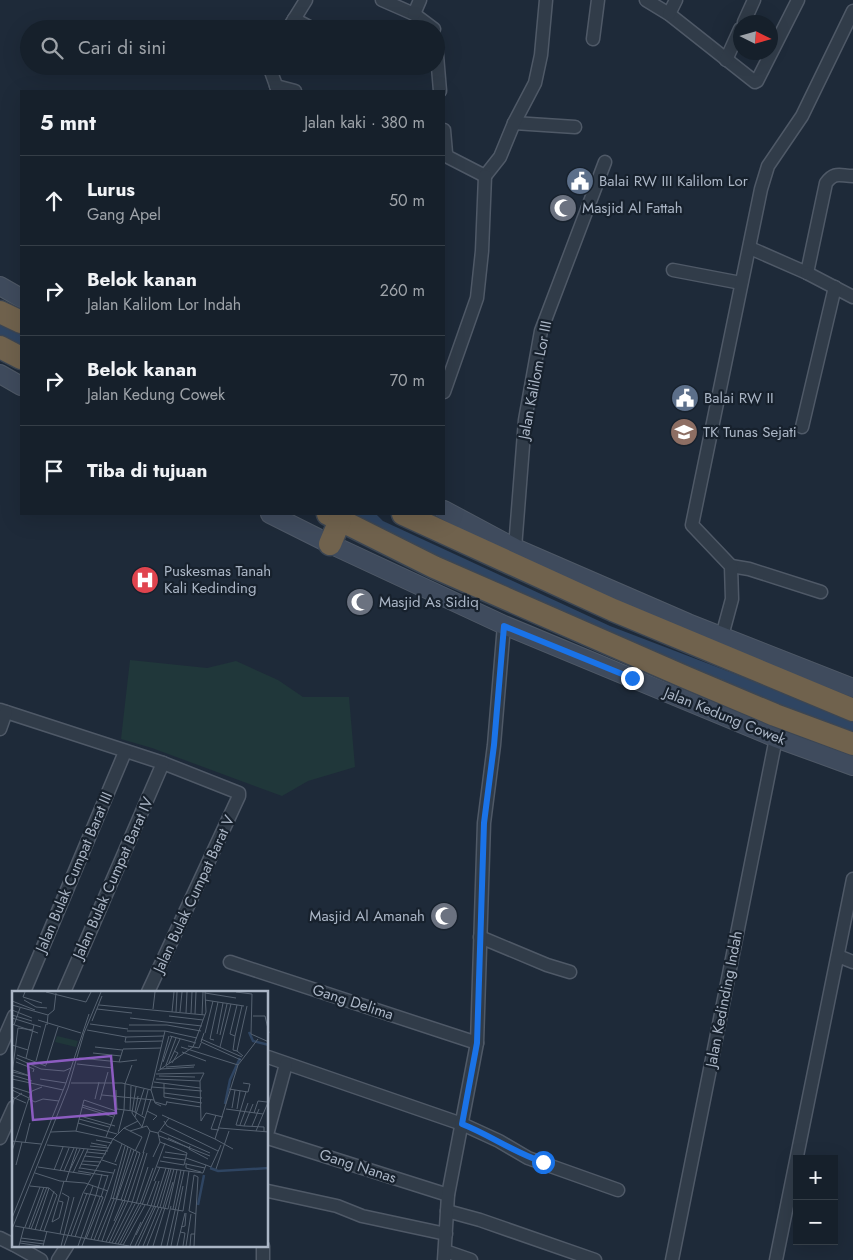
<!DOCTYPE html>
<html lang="id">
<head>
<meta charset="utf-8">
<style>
  body { margin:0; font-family:Jost,sans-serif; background:#232d37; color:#f1f3f6 }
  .controls { position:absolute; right:15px; bottom:15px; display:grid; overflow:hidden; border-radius:0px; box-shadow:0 5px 20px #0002 }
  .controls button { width:45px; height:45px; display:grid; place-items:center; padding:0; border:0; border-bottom:1px solid #353e47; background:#16202b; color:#f1f3f6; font:25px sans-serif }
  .compass { position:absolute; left:733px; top:15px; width:45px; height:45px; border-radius:50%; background:#16202b; box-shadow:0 5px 20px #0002; rotate:95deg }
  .stop { position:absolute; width:15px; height:15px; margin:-11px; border:4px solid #1a73e8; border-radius:50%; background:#fff }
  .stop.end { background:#1a73e8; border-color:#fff; box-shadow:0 1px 5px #0008 }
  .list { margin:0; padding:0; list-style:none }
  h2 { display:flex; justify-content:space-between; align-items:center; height:65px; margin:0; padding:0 20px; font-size:21px }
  h2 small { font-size:16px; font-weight:400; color:#9ea3a9 }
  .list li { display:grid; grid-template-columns:32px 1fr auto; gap:15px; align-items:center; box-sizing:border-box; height:90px; padding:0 20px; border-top:1px solid #353e47 }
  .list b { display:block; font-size:19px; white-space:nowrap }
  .list p { margin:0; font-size:16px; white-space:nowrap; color:#9ea3a9 }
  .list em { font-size:16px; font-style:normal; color:#9ea3a9 }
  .icon { flex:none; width:28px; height:28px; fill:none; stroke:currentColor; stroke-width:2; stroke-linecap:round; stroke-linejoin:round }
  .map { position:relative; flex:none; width:853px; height:1260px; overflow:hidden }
  .search { position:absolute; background:#16202b; box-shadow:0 5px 20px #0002; left:20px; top:20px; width:425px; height:55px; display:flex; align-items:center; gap:12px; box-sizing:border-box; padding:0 18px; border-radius:28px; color:#9ea3a9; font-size:19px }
  .panel { position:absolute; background:#16202b; box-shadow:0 5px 20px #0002; left:20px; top:90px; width:425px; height:425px; border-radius:0px }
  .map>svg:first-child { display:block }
  .green { fill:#20373a }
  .water { fill:#2f4562 }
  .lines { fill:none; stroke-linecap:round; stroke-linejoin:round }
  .street-casing { stroke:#4f5967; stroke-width:15 }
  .secondary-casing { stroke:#4f5967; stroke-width:20 }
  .highway-casing { stroke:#3c4653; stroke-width:25 }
  .street { stroke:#313c49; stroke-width:12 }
  .secondary { stroke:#3f4b5d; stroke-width:18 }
  .highway { stroke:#70624d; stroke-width:22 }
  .route { stroke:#1a73e8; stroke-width:6 }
  .labels { text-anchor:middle; stroke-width:4.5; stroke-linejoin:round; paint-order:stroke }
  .poi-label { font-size:15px; fill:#abb6c6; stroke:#17212d; text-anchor:start }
  .street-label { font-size:15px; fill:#abb6c6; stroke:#17212d }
  .inset-river { fill:none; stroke:#2f4562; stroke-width:2.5 }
  .inset-road { fill:none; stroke:#566271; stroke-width:1 }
  .view { fill:#8c5cc1; fill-opacity:0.15; stroke:#8c5cc1; stroke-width:2.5 }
  .inset-edge { fill:none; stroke:#abb6c6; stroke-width:2.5 }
</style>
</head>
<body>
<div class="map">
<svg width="853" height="1260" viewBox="0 0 853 1260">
  <rect width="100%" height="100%" fill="#1e2a39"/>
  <!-- green -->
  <path class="green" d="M130 660 207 668 236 661 278 680 303 697H349L355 767 308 781 282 796 152 748 121 739Z"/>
  <!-- water -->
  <g class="water">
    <path d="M0 323 21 334V352L0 341Z"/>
    <path d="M354 514H376L383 521 610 626 853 719V736L706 679 362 525 365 520Z"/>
  </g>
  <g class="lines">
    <!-- street casing -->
    <g class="street-casing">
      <g id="street">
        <path d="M382 0 414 14 434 29"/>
        <path d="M646 0 669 14 755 82 757 81 798 0"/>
        <path d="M414 14 420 0"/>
        <path d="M669 14 676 0"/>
        <path d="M294 19 313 29"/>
        <path d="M744 22 754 0"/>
        <path d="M288 29 306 0"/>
        <path d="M593 39 598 0"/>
        <path d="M436 43 440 91"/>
        <path d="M726 60 740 29"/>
        <path d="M269 66 278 91"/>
        <path d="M276 86 295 91"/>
        <path d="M514 123 575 127"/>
        <path d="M444 130 446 153 448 157 485 176"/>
        <path d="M485 176 500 157 514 123 535 83 541 55 546 0"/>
        <path d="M750 248 807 273 826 183C835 171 840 176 853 176"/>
        <path d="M673 270 741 283"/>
        <path d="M807 273 853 297"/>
        <path d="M444 392 477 298 482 251 485 176"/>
        <path d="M802 427 835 287"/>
        <path d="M515 548 525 420 541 331 605 162"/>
        <path d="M731 566 749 569 821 592"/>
        <path d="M722 636 732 599 731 566 692 525 761 189 768 166 802 116 853 11"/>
        <path d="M0 710 163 763 239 793V796L148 992"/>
        <path d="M0 729 6 712"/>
        <path d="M480 937 547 965 570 972"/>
        <path d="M838 956 853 962"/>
        <path d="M230 962 477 1043"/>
        <path d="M24 992 125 752"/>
        <path d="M64 992 163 763"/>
        <path d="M0 1048 14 1016"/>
        <path d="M268 1057 462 1124 499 1141 528 1158 618 1190"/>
        <path d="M268 1131 286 1064"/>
        <path d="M0 1138 14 1107"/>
        <path d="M268 1138 448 1195"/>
        <path d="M268 1191 337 1206 362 1216 446 1234"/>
        <path d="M447 1211 480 1220 595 1260"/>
        <path d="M0 1238 14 1245"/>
        <path d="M16 1246 41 1260"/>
        <path d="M445 1251 471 1260"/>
        <path d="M58 1260 67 1246"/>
        <path d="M263 1260V1246"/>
        <path d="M444 1260 448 1195 477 1043 484 823 494 745 504 625"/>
        <path d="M672 1260 776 738"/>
        <path d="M776 1260 853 879"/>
      </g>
    </g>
    <!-- secondary casing -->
    <g class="secondary-casing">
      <g id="secondary">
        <path d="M0 286 21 298"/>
        <path d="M0 374 21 386"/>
        <path d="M444 510 515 548 688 623 853 688"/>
        <path d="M270 514 330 544 504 625 776 738 853 766"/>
      </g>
    </g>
    <!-- highway casing -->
    <g class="highway-casing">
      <g id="highway">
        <path d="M0 312 21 322"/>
        <path d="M0 347 21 358"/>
        <path d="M328 514 434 567 685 677 775 715 853 744"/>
        <path d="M403 514 613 610 853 710"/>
        <path d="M330 544 340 520"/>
      </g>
    </g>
    <!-- street -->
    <use href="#street" class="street"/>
    <!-- secondary -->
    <use href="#secondary" class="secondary"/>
    <!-- highway -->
    <use href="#highway" class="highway"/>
  </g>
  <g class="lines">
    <!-- route -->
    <path class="route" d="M543 1162C515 1153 490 1135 462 1124L477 1043 484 823 494 745 504 626 632 678"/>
  </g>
  <!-- icons -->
  <defs>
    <g id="civic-disc" transform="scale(1.4375)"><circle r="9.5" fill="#5c6f8a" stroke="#17212d"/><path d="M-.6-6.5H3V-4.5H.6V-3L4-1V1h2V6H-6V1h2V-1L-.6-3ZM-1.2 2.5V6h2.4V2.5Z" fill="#fff"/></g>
    <g id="mosque-disc" transform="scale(1.4375)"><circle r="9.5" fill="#6b7280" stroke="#17212d"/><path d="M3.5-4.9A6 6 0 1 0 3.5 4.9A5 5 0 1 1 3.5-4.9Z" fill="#fff"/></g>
    <g id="school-disc" transform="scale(1.4375)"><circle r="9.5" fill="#8d6e63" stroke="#17212d"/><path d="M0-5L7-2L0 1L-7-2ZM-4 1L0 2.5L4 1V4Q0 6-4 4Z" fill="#fff"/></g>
    <g id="hospital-disc" transform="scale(1.4375)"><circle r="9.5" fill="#e0444e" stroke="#17212d"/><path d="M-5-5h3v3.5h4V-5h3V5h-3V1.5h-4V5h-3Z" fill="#fff"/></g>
  </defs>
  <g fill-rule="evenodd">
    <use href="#civic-disc" x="580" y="181"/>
    <use href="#mosque-disc" x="563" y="208"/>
    <use href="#civic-disc" x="685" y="398"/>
    <use href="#school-disc" x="684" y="432"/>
    <use href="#hospital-disc" x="145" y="580"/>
    <use href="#mosque-disc" x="360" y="602"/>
    <use href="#mosque-disc" x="444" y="916"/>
  </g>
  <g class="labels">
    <!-- poi labels -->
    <g class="poi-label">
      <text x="599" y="186">Balai RW III Kalilom Lor</text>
      <text x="582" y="213">Masjid Al Fattah</text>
      <text x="704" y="403">Balai RW II</text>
      <text x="703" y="437">TK Tunas Sejati</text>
      <text x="164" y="576">Puskesmas Tanah<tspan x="164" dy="17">Kali Kedinding</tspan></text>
      <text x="379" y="607">Masjid As Sidiq</text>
      <text x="425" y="921" text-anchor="end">Masjid Al Amanah</text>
    </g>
    <!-- street labels -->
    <g class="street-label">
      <text transform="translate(535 380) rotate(-79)" y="5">Jalan Kalilom Lor III</text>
      <text transform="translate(725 716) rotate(22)" y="5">Jalan Kedung Cowek</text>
      <text transform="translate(74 872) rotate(-67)" y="5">Jalan Bulak Cumpat Barat III</text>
      <text transform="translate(113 878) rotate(-66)" y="5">Jalan Bulak Cumpat Barat IV</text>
      <text transform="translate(194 894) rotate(-65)" y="5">Jalan Bulak Cumpat Barat V</text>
      <text transform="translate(724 999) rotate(-79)" y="5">Jalan Kedinding Indah</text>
      <text transform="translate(353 1002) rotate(18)" y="5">Gang Delima</text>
      <text transform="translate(358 1166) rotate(18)" y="5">Gang Nanas</text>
    </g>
  </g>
  <!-- overview -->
  <g transform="translate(12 991)">
    <rect width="256" height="256" fill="#1e2a39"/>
    <path d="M45 45 66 50 64 56 43 51Z" fill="#20373a"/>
    <path class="inset-river" d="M237 41 241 50 257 54M213 113 218 89 228 67M198 177 206 180 257 177M186 214 192 184"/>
    <path class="inset-road" d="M13 1 11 6 30 12M34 1 74 11 79 1M224 1 240 3 239 43M193 2 224 7M12 9 24 16 35 17M193 9 232 15M0 10 23 19M0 14 36 24 35 34M87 14 193 24M225 14 218 43 223 45 230 15M85 18 120 22M141 18 143 1M0 19 20 27M160 21 162 1M164 21 165 1M168 21 170 1M174 22 175 1M179 22 180 1M183 23 184 1M0 24 20 30M36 24 42 19 44 2M190 24 191 1M157 25 191 29M241 25H253L257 42M0 27 29 36M118 27 190 35M26 29 69 42M80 30 90 5M0 33 26 42M78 33 116 38M2 34 8 17M117 34H155L189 40M6 37 21 39M75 39 114 46 152 45M115 40H153L185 47M192 42 189 51 229 69M193 42 201 10M205 43 211 12M239 43 257 51M208 44 215 13M158 45 184 52M223 45 221 59 225 60M114 46 113 51 150 50M189 48 230 66M202 49 198 48 206 11M0 54 16 59M176 55 187 57 189 52M83 56 110 59M169 56 226 74M208 56 219 13M170 61 194 70M81 62 109 65M5 64 34 75M231 65 225 60 235 15M4 67 29 78 52 80 59 77M14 67 22 34M67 67 108 71 125 69M24 70 34 33M4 71 22 78 21 81M107 71 111 58 149 57M151 71 160 45M157 72 168 48M160 72 166 62 162 60M65 73 101 77M34 74 46 36M154 74 164 47M154 76 183 74M148 78 157 45M148 78 182 76M1 79 18 85M146 80 181 56 194 21 193 1M1 81 18 85M0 83 6 37M144 83 192 82 188 90 189 130M0 84 20 90M147 85 183 86M0 88 51 99M28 88 54 92M144 88 188 90M142 91 188 97M59 92H110L139 99M152 92V106L190 112M0 96 19 102M124 96 120 122 130 136M140 96 190 100M217 98 236 101 238 93 231 92M0 99 17 107 20 100 30 96M234 101 224 134 232 135 241 113M152 102 190 107M90 104 142 109M0 106 14 112M17 108 23 111 31 108 47 110M83 108 87 91M88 109 96 81M143 111 154 114 155 110M155 111 189 116M70 114 102 124M149 115 143 112 139 99 153 40M70 116 101 126M0 117 2 108 10 102M220 117 223 99M105 118 121 120 133 127M214 118 251 123M225 118 228 100M118 120 119 95M135 120 145 125 141 129M123 121 126 105M242 122 246 110 255 111M130 124 136 99M150 124 203 148 226 74 246 48M204 124 199 138 207 139M68 125 103 135M123 126 132 98M67 128 97 136M152 130 155 135 206 160M189 130 194 122 211 126M66 132 105 143M228 134 236 112M232 135 252 136V141M240 135 247 118M130 136 139 108M112 137 126 130M207 137 257 141M64 140 72 109 104 120M118 140 130 146 123 160M148 140 198 162M244 140 257 109M39 141 63 140 101 148 112 137 118 140 135 135 138 140 146 142 157 127M106 142 112 119 113 93 120 74M146 142 148 151 175 162 172 174 148 170M147 145 198 165M94 146 105 118 104 99M156 147 177 157M203 148 221 158M84 149 100 152M0 150 29 153M13 152 18 132M79 152 95 155M35 154 96 160M78 155 97 157M178 155 177 158 196 168M0 160 17 107M75 161 94 163M153 161 174 164M131 162 138 140M73 165 91 167M141 166 148 151M151 166 173 169M174 167 194 174M90 169 105 174M71 170 89 171M103 171 110 153M174 172V177L189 181M69 173 87 175M174 173 193 177M4 174 10 151M26 176 79 184M145 176 191 182 194 174 199 176 209 154M68 177 101 182M67 178 76 158M204 178 217 140M42 179 51 156M48 180 57 157M52 180 62 157M66 180 96 185M57 181 68 158M23 182 48 190 73 192 96 200M61 182 72 158M54 190 65 157M142 190 148 176M18 195 37 197 45 204 32 240M72 202 91 206 74 248M84 204 90 183M89 206 96 184M99 207 156 218 165 179M99 207 113 155M101 208 116 156M104 208 119 158M109 209 125 161M124 213 136 176M128 213 141 177M130 214 153 152M135 214 144 190M145 216 157 178M148 216 159 178M151 217 162 178M159 218 171 220 177 180M161 218 169 179M0 227 54 92 77 23M102 230 111 209M40 231 52 190M40 231 47 227 51 211 47 210M3 235 117 255M13 236 28 196M169 236 173 235 174 222M17 237 32 196M0 238 56 97 72 42 89 1M19 238 35 196M23 239 37 197M28 240 42 200M168 241 173 242 171 255M48 243 57 206 50 202M124 244 139 215 147 190M59 245 75 202M63 246 81 195M9 247 32 250M79 248 103 178M82 249 99 207M86 249 102 208M8 250 32 253M90 250 122 159M94 251 113 210M8 252 28 255M97 252 116 210 132 161M100 252 120 212 135 162M103 253 123 213M106 253 127 213M108 254 129 214M111 254 133 214M7 255 12 236M31 255 35 240M49 255 62 206M52 255 71 202 101 148 128 162 112 210M66 255 84 204M70 255 88 206M118 255 129 231M123 255 142 215 154 177M126 255 144 215M131 255 147 216M135 255 150 217M141 255 161 191M149 255 159 215M155 255 172 180M159 255 171 195M165 255 173 222M174 255 179 223M178 255 179 243H183M182 255 186 186 182 184 177 220 184 223"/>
    <path class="view" d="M99 65 104 122 21 129 16 73Z"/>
    <rect width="256" height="256" class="inset-edge"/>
  </g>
</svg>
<div class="controls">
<button>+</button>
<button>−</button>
</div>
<svg class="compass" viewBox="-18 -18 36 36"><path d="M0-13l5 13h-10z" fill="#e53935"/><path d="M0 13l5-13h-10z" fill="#9ea3a9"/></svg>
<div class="stop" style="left:543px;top:1162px"></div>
<div class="stop end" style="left:632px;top:678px"></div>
<div class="search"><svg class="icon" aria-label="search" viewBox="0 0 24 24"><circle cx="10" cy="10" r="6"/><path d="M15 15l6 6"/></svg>Cari di sini</div>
<section class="panel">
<h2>5 mnt<small>Jalan kaki · 380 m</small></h2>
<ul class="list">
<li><svg class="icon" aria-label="ahead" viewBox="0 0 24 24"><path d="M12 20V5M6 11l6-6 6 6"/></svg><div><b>Lurus</b><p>Gang Apel</p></div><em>50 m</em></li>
<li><svg class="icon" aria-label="right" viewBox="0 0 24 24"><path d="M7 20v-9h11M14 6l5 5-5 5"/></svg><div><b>Belok kanan</b><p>Jalan Kalilom Lor Indah</p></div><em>260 m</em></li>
<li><svg class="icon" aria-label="right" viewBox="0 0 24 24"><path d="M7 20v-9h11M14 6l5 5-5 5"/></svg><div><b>Belok kanan</b><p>Jalan Kedung Cowek</p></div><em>70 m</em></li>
<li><svg class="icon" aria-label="arrive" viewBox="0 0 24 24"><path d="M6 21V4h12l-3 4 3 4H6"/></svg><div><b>Tiba di tujuan</b></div></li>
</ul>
</section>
</div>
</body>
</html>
